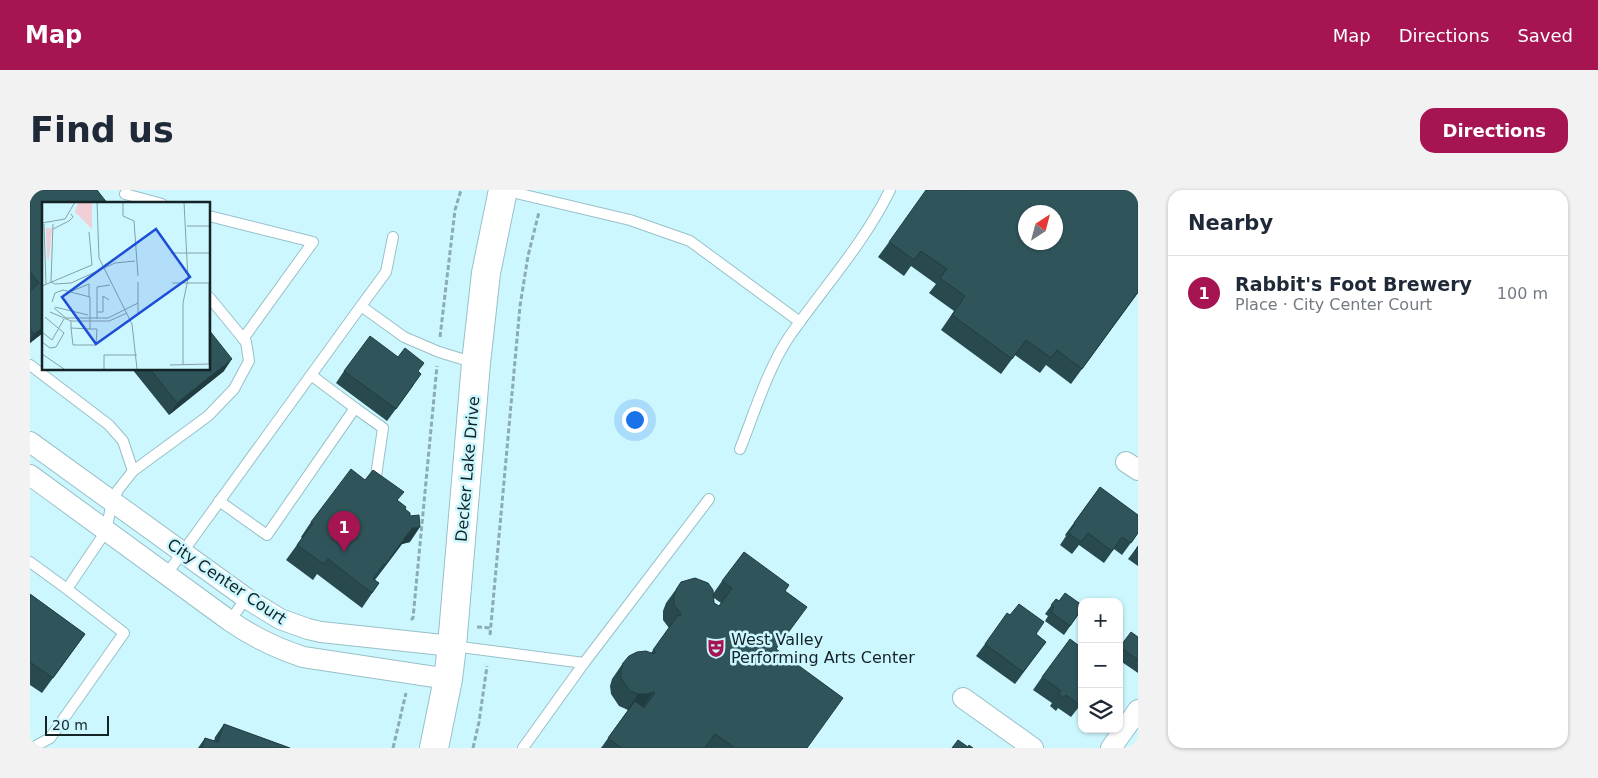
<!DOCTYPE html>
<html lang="en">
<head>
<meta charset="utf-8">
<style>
  body { margin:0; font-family:"DejaVu Sans",sans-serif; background:#f2f2f3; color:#1f2937 }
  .controls { position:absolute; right:15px; bottom:15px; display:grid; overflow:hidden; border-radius:10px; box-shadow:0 1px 4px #0004 }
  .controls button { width:45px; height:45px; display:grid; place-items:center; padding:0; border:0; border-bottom:1px solid #e0e1e3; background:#fff; color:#1f2937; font:25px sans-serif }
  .compass { position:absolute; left:988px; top:15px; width:45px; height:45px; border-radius:50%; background:#fff; box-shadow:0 1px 4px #0004; rotate:36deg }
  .scale { position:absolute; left:15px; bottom:12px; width:64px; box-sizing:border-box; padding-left:5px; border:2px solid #132326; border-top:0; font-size:14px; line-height:18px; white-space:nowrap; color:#132326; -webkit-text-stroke:4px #cdf7ff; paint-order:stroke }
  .you { position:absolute; left:604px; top:229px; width:18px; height:18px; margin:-12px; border:4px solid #fff; border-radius:50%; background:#1a73e8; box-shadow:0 0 0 8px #1a73e833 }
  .badge { display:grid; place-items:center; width:32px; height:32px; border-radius:50%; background:#a61451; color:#fff; font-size:16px; font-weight:700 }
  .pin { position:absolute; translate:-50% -41px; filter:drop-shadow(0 1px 2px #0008) }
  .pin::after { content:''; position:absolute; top:26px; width:18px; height:15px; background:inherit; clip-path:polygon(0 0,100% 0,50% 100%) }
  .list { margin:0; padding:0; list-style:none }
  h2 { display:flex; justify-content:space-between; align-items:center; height:65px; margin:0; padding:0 20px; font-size:21px }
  h2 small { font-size:16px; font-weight:400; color:#747a83 }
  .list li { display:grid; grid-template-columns:32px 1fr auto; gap:15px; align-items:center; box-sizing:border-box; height:75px; padding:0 20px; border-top:1px solid #e0e1e3 }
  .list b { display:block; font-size:19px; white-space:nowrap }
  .list p { margin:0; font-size:16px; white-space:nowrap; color:#747a83 }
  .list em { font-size:16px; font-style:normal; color:#747a83 }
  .icon { flex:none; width:28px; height:28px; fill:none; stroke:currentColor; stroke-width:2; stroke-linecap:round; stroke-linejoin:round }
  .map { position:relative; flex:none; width:1108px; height:558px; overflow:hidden; border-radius:15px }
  header { display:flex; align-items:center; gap:30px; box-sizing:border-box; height:70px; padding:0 25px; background:#a61451; color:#fff }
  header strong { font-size:24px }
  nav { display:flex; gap:28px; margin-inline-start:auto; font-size:18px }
  .intro { display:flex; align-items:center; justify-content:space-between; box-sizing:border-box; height:120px; padding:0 30px }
  h1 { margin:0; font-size:35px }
  .button { padding:12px 22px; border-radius:15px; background:#a61451; color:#fff; font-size:18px; font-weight:700 }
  main { display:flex; gap:30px; padding:0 30px }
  aside { flex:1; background:#fff; border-radius:15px; box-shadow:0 1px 4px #0004 }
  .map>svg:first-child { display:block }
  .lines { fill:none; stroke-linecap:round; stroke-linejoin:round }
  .lane-casing { stroke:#98c0c8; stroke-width:12 }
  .street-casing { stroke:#98c0c8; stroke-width:22 }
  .secondary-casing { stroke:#98c0c8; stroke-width:30 }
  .path { stroke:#8bacb2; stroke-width:3; stroke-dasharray:5 2.5; stroke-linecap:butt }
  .lane { stroke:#fff; stroke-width:10 }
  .street { stroke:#fff; stroke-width:20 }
  .secondary { stroke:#fff; stroke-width:28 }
  .wall { fill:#28494e; fill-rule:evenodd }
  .shaded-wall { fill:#213c40 }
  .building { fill:#2f555b; stroke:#213c40; fill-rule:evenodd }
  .labels { text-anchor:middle; stroke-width:5; stroke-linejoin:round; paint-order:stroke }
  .street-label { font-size:16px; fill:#132326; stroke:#cdf7ff }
  .poi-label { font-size:16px; fill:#132326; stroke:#cdf7ff; text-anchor:start }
  .inset-road { fill:none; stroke:#83a2a8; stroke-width:1 }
  .view { fill:#1d4ed8; fill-opacity:0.15; stroke:#1d4ed8; stroke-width:2.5 }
  .inset-edge { fill:none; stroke:#132326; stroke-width:2.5 }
</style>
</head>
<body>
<header>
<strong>Map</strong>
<nav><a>Map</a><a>Directions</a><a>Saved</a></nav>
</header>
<div class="intro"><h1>Find us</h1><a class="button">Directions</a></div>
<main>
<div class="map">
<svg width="1108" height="558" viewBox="0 0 1108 558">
  <rect width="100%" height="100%" fill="#cdf7ff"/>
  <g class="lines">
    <!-- lane casing -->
    <g class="lane-casing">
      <g id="lane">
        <path d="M473 0 600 30 660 51 770 132"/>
        <path d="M95 4 132 14"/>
        <path d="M179 26 283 52 213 149"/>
        <path d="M331 116 356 82 363 47"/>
        <path d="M0 175 79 235 93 251 103 281"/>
        <path d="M281 185 325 218"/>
        <path d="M710 259C724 224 738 178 759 147 793 98 833 55 860 0"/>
        <path d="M189 311 237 345 325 218 353 238 346 286"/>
        <path d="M0 372 37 399 76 341 82 312 88 300 103 281 178 226 204 199 219 171 216 152 179 107"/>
        <path d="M136 385 331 116 374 147 409 162 445 173"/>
        <path d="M200 431 216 408"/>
        <path d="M423 456 554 473"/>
        <path d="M2 558 20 548 94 443 37 399"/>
        <path d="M493 558 554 473 679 309"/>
      </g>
    </g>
    <!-- street casing -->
    <g class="street-casing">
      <g id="street">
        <path d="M0 252 216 408 250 429 278 439 291 442 422 456"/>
        <path d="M1096 272 1108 280"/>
        <path d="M0 285 200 431C223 447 246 458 273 467L418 489"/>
        <path d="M933 508 1003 558"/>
        <path d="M1081 558 1108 520"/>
      </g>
    </g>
    <!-- secondary casing -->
    <g class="secondary-casing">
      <path id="secondary" d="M404 558 418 489 422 456 446 173 456 83 473 0"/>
    </g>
    <!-- path -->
    <g class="path">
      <path d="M410 147 425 20 431 0"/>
      <path d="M381 430 383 428 407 176"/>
      <path d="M447 437 461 438"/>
      <path d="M460 445 490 116 498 66 509 22"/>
      <path d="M363 558 376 503"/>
      <path d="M443 558 449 532 457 476"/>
    </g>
    <!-- lane -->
    <use href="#lane" class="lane"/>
    <!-- street -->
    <use href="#street" class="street"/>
    <!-- secondary -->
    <use href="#secondary" class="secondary"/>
  </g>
  <!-- wall -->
  <g class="wall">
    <path d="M0 0 14 142 0 153Z"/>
    <path d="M935 1 1108 103 1041 194 1016 175 1010 183 985 165 971 184 911 140 924 121 899 103 906 94 881 76 874 86 848 67 859 52Z"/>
    <path d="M102 179H179L194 181 139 225Z"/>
    <path d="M314 181H388L383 196 357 231 306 193Z"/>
    <path d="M335 290 367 311 375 319 380 352 372 354 345 390 349 393 332 418 287 384 283 390 256 370 272 348 271 347 281 332Z"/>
    <path d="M1070 297 1108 343 1092 365 1084 359 1074 373 1049 355 1042 364 1030 355 1036 346 1035 345Z"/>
    <path d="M1108 356V376L1098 369Z"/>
    <path d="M692 391 755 401 746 459 777 558H571L598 520 589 516 581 504 580 496 582 489 593 473 621 463 639 438 633 430V421L636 413 647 398 683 404ZM684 408 691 413 689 416 684 413Z"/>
    <path d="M0 404 55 444 12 503 0 495Z"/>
    <path d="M1026 409 1029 411 1052 419 1034 445 1015 431 1018 426 1015 424Z"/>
    <path d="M1006 444 1016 452 985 494 946 466 955 454Z"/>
    <path d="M1108 447V483L1089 470V452L1092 454Z"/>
    <path d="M1012 487 1052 513 1041 527 1028 518 1026 521 1020 516 1022 513 1003 500Z"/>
    <path d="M194 534 260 558H168L175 548 184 551 185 547Z"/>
  </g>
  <!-- shaded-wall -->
  <g class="shaded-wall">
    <path d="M14 137V142L0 153V150L4 144Z"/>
    <path d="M202 169 194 181 139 225 147 213Z"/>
    <path d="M390 337 380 352 372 354 344 391 382 338Z"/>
    <path d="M623 502 613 517 606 520H597L608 504Z"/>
  </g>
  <!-- building -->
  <g class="building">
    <path d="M0 0H67L78 14H14V137L4 144 0 139V101L9 93 0 82Z"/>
    <path d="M896 0H933L935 1V0H1108V102L1052 179 1027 160 1021 168 996 150 982 169 922 125 935 106 910 88 917 79 891 61 884 70 859 52ZM996 22H1026V52H996Z"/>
    <path d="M179 140 202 169 147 213 120 179H179Z"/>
    <path d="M340 146 368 167 375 158 394 173 388 181 391 184 366 219 314 181Z"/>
    <path d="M321 279 335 290 343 280 374 302 367 310 376 317 375 319 380 323V326L389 325 390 337 382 338 355 375 354 374 343 389 349 393 342 403 298 369 294 374 267 355 283 333 281 332Z"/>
    <path d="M1070 297 1108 325V343L1101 353 1092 347 1082 361 1058 343 1051 352 1038 343 1045 334 1044 333Z"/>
    <path d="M1108 356V363L1105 361Z"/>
    <path d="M714 362 759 395 755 401 777 417 746 459 813 508 777 558H705L685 544 675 558H591L578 548 605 511 614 518 625 503 623 502 617 504H608L600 501 591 488V481L593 473 599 466 607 462 616 461 624 464 625 461 623 460 648 425 650 426 651 424 644 415V406L647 398 651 392 665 388 678 393 683 400 684 413 689 416 702 398 692 391Z"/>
    <path d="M1035 403 1052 415V419L1040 436 1021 422 1024 417 1021 415 1026 409 1029 411Z"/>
    <path d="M0 404 55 444 23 488 0 472Z"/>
    <path d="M989 414 1014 432 1006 444 1016 452 993 482 955 454 977 423 980 425Z"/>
    <path d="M1101 442 1108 447V470L1090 457 1089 459V452L1092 454Z"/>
    <path d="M1040 449 1052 458V512L1050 515 1036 505 1034 508 1028 504 1031 501 1012 487Z"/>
    <path d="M194 534 260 558H172L175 548 188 552Z"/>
    <path d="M928 550 938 557 939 555 943 558H922Z"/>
  </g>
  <!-- icons -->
  <defs>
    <g id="theatre-bare" transform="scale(1.5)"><path d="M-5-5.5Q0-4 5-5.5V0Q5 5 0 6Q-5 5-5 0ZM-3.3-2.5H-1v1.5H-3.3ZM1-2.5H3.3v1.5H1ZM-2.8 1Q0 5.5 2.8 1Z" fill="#a61451" stroke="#cdf7ff" stroke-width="2.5" paint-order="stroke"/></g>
  </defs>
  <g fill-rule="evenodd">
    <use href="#theatre-bare" x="686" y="458"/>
  </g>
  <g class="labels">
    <!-- street labels -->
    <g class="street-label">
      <text transform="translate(437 279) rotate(-85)" y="6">Decker Lake Drive</text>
      <text transform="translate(197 391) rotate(34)" y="6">City Center Court</text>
    </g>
    <!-- poi labels -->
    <g class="poi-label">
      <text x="701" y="455">West Valley<tspan x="701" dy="18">Performing Arts Center</tspan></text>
    </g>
  </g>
  <!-- overview -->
  <g transform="translate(12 12)">
    <rect width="168" height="168" fill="#cdf7ff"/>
    <path d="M36 0H50V27L33 10ZM4 26H10L7 58 5 56Z" fill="#f0cfd6"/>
    <path class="inset-road" d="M55 0 57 56 90 122 95 167M81 0V14L92 19 96 74M0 21 23 17 33 0M2 22 4 82M11 22 9 80 13 82 29 81 73 61 93 59M145 24H168M11 27 27 19 31 15 29 12M129 51H168M130 81H168M0 84 50 63 47 30M30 89 47 82V95M10 100 13 91 21 88 48 95V127L29 126V119M13 105 46 113M12 106 24 116H66L96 101M8 110 29 119H67L85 111M55 110H61V94L67 98M96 113V80M55 117V85L68 83M29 126 31 143H54L55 127H48M0 130 10 138 22 117M0 140 8 146 14 145 22 131 3 115M0 152 22 167M128 163 167 162V81M141 163V101L146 77 142 0M62 167V153H95"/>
    <path class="view" d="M114 27 148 75 54 142 20 95Z"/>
    <rect width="168" height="168" class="inset-edge"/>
  </g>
</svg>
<div class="controls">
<button>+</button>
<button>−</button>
<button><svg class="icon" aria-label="layers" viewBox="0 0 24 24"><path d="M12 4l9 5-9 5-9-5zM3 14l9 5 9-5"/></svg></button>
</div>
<svg class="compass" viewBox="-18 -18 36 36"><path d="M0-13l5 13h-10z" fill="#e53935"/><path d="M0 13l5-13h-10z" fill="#747a83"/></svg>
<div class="scale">20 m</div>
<div class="you"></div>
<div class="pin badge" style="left:314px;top:362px">1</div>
</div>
<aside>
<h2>Nearby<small></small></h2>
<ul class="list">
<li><span class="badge">1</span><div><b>Rabbit's Foot Brewery</b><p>Place · City Center Court</p></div><em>100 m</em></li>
</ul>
</aside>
</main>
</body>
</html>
